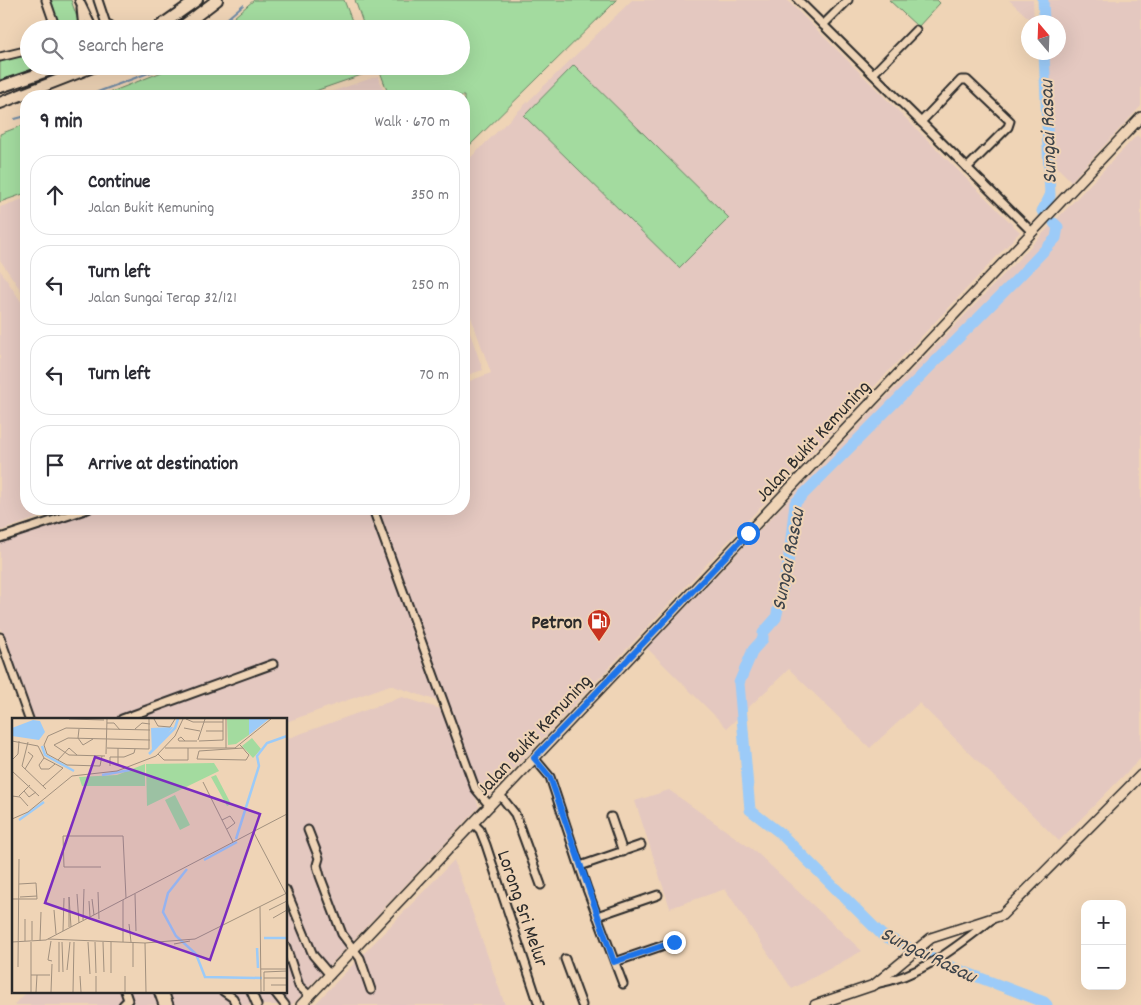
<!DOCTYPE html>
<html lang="en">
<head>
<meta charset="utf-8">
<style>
  body { margin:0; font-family:Dekko,sans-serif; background:#f7f7f7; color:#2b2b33 }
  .controls { position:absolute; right:15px; bottom:15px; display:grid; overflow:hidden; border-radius:10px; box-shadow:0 5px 20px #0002 }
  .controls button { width:45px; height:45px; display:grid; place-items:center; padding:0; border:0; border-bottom:1px solid #e1e1e2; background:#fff; color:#2b2b33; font:25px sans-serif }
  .compass { position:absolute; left:1021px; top:15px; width:45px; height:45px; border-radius:50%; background:#fff; box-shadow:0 5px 20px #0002; rotate:341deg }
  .stop { position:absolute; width:15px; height:15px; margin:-11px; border:4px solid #1a73e8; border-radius:50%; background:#fff }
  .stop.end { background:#1a73e8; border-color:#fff; box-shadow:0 1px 5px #0008 }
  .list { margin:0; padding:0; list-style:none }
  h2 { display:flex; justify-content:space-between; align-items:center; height:65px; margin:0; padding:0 20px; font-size:21px }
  h2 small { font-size:16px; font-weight:400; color:#7c7c81 }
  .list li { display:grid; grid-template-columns:32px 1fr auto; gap:15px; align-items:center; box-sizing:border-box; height:80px; margin:0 10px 10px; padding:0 10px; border:1px solid #e1e1e2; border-radius:20px }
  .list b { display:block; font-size:19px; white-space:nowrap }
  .list p { margin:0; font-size:16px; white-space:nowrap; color:#7c7c81 }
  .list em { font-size:16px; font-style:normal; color:#7c7c81 }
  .icon { flex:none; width:28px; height:28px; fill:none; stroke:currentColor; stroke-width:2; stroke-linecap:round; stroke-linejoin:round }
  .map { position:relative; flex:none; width:1141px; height:1005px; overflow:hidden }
  .search { position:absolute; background:#fff; box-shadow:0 5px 20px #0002; left:20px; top:20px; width:450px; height:55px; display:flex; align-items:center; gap:12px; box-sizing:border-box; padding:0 18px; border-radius:28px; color:#7c7c81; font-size:19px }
  .panel { position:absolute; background:#fff; box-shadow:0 5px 20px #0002; left:20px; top:90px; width:450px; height:425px; border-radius:20px }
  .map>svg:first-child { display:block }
  .built { fill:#e4c8c0 }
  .green { fill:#a3db9f; stroke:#678365 }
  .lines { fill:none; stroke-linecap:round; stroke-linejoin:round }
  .stream { stroke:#6f8ba6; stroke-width:2 }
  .river { stroke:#9ccbf8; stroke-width:11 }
  .street-casing { stroke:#2b2b2b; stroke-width:11 }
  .secondary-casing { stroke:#2b2b2b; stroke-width:12 }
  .primary-casing { stroke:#2b2b2b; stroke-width:14 }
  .street { stroke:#efd4b6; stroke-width:7 }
  .secondary { stroke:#efd4b6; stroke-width:9 }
  .primary { stroke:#efd4b6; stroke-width:10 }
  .route { stroke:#1a73e8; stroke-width:6 }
  .labels { text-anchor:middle; stroke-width:4; stroke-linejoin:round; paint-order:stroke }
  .street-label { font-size:20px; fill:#2b2b2b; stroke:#efd4b6 }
  .poi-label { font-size:20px; font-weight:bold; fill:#2b2b2b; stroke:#efd4b6; text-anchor:end }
  .water-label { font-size:21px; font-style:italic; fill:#3c434a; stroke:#efd4b6 }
  .inset-river { fill:none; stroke:#9ccbf8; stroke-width:2.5 }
  .inset-road { fill:none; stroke:#a1907e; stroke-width:1 }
  .view { fill:#7b2cbf; fill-opacity:0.15; stroke:#7b2cbf; stroke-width:2.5 }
  .inset-edge { fill:none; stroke:#2b2b2b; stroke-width:2.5 }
</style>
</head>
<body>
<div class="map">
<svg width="1141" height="1005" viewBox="0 0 1141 1005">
  <rect width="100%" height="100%" fill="#efd4b6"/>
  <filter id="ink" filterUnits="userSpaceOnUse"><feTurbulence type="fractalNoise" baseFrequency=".02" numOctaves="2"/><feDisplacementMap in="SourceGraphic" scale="10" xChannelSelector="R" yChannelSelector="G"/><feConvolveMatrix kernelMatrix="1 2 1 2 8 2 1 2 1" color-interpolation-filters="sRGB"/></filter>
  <g filter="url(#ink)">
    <!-- built -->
    <g class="built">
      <path d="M632 0H787L1020 232 488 796 478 784 450 705 390 685 286 722V719H34L0 627V541L95 509H464V383L491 373 464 298V164Z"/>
      <path d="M1009 0H1033L1034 22H1033Z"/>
      <path d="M1048 0H1141V106L1071 181 1053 163 1049 53 1058 52V22H1048Z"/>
      <path d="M378 76 386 96H319Z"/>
      <path d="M1137 135 1141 139V758L1059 841 919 703 870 748 789 669 727 728 647 648Z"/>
      <path d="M26 198V298L0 260V207Z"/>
      <path d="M0 270 26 309V509H63L0 531Z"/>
      <path d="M464 316 483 370 464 376Z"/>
      <path d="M402 697 444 710 479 807 292 1005H14L28 991H286V739Z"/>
      <path d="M669 790 756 852 862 951 792 989 725 889 670 908 635 801Z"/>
      <path d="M454 860 505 1005H314Z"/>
    </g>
    <!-- green -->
    <g class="green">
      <path d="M50 0H71L81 29H60Z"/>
      <path d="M254 0H344L355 29H220Z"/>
      <path d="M355 0H617L464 151V96H389L378 66H461V29H365Z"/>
      <path d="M889 0H937L940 3 918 27Z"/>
      <path d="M29 52V66H39L0 82V61Z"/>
      <path d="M574 65 729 218 679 268 524 116Z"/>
      <path d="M177 66H368L370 72 301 96H101Z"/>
      <path d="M26 124V193L0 202V134Z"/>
    </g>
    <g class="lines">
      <!-- stream -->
      <g class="stream">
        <path d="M215 29 243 5"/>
        <path d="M87 96 167 66"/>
        <path d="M15 119 26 116"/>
      </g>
      <!-- river -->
      <g class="river">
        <path d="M1043 0 1044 22"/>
        <path d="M1042 211 1050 196 1044 52"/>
        <path d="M1047 1005 1044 1002 946 965 882 935 780 833 750 810 739 683 753 650 763 639V633L776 618 788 564 795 503 1018 278 1056 238 1058 227 1054 223"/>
      </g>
      <!-- street casing -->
      <g class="street-casing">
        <g id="street">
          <path d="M46 0 56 29"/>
          <path d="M79 0 93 29"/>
          <path d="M98 0 106 24 110 25"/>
          <path d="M798 0 1032 232"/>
          <path d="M81 8 83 29"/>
          <path d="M823 25 848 0"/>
          <path d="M0 57 29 50"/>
          <path d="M873 74 916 30"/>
          <path d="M921 122 961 80H967L1010 121 1008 127 967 168"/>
          <path d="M373 509 475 788 490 806"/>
          <path d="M0 538 88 509"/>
          <path d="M0 637 29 719"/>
          <path d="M122 719 273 664"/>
          <path d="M535 759 550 777 587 889 623 984"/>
          <path d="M500 795 515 814 541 885"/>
          <path d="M611 817 623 852"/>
          <path d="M473 823 480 830 486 845 539 1005"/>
          <path d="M308 830 319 858 317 865 320 876 342 934 360 958 371 990"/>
          <path d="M580 866 641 845"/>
          <path d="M286 890 313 955 330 975"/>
          <path d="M597 916 658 895"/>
          <path d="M286 947 299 986 310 996"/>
          <path d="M565 959 582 1005"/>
          <path d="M615 962 673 942"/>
          <path d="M875 984C921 976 955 948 991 920"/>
          <path d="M158 991 163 1005"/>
          <path d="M164 991 169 1005"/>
          <path d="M223 991 233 998 236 1005"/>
          <path d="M251 991 257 1005"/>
          <path d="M274 991 285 1005"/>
          <path d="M123 1005 128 1000 125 991"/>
        </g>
      </g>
      <!-- secondary casing -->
      <g class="secondary-casing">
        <g id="secondary">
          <path d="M301 1005 1141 117"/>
          <path d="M815 1005 874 985 931 938 1002 915 1141 775"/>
        </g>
      </g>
      <!-- primary casing -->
      <g class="primary-casing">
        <g id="primary">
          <path d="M156 29 197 0"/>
          <path d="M179 29 217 0"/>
          <path d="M0 87 62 66"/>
          <path d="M0 103 95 66"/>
        </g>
      </g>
      <!-- street -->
      <use href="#street" class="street"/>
      <!-- secondary -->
      <use href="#secondary" class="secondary"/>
      <!-- primary -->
      <use href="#primary" class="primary"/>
    </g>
  </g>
  <g class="lines" filter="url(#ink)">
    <!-- route -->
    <path class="route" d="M674 942 614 962 550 777 534 758 748 533"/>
  </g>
  <!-- icons -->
  <defs>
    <g id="fuel-pin" transform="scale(1.25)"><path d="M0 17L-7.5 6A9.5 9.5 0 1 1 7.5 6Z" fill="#c8321e" stroke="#efd4b6"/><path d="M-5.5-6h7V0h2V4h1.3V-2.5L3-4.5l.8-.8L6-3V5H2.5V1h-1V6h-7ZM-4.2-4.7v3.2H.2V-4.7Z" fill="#fff"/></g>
  </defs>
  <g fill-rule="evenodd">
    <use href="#fuel-pin" x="599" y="621"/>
  </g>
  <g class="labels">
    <!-- street labels -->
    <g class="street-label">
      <text transform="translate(812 440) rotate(-47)" y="7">Jalan Bukit Kemuning</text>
      <text transform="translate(533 734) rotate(-47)" y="7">Jalan Bukit Kemuning</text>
      <text transform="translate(524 908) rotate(71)" y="7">Lorong Sri Melur</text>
    </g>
    <!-- poi labels -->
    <g class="poi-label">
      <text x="582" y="628">Petron</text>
    </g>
    <!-- water labels -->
    <g class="water-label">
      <text transform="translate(1047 132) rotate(-92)" y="7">Sungai Rasau</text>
      <text transform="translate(787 559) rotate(-79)" y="7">Sungai Rasau</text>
      <text transform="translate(929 954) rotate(26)" y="7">Sungai Rasau</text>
    </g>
  </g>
  <!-- overview -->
  <g transform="translate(12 718)">
    <rect width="275" height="275" fill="#efd4b6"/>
    <path d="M215 1H237V17L224 26 216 27ZM240 20 249 31 241 40 230 28ZM202 45 207 53 135 88 134 46ZM133 46V68H70L67 59 105 57ZM204 57 219 86 215 88 199 59ZM163 77 178 107 168 112 153 82Z" fill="#a3db9f"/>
    <path d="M237 1H257L237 17ZM21 2 28 3 33 14 27 22 0 18V10ZM161 9 145 30 140 34 139 10Z" fill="#9ccbf8"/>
    <path class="inset-river" d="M30 28 33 37 62 53M137 36 163 10 166 1M90 57 118 52M7 102 32 84M224 121 247 48 245 38 255 25 275 18M192 142 225 124M175 151 156 175 151 194 164 218 184 236 193 259 250 260M252 220H275M245 230 246 250"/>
    <path class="inset-road" d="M57 1 92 2M142 1 146 8 158 9 163 1M174 1 181 4H211M214 1V30M95 5H102L108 12M172 10 188 13M67 11 66 20 71 27 81 21M123 11 130 5 138 6M194 13H211M186 22 193 1M0 23 26 28 32 40 51 50 31 68M173 23 169 19 166 21 167 23H185M187 23 211 22V1M16 24 10 48 34 71M228 27 231 30 234 34 237 37 234 42 185 41 187 33 231 30M95 30 137 31V1M153 30H223L259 1M94 36 95 1M146 36 152 42H176V30M90 38 88 48 55 47 35 36 32 27 36 18 54 10 138 12M93 38 57 37 42 27 56 20 138 22M32 40 27 47 29 51H37L43 46M0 42 6 36 7 23M46 42 57 30 65 37M106 46V30M98 48V39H112L122 35 123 31M13 51 21 38 16 34M0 53 27 78M191 64 221 124M12 73 17 79 24 74M0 78 8 79 16 88M7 78 18 67M0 101 16 94 60 58 105 53 144 38 163 18 171 1M210 102 218 98 223 105 215 111M241 113 274 176M89 149H52L51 118H111L114 180M86 174 87 201M65 176 67 205M123 176 124 213M8 179 25 178M0 181H25L24 165 7 166M80 181 82 197M77 183 78 199M248 189 249 274M42 192 44 216M257 192 275 183M261 200 275 192M13 201V223M71 202 72 171M117 206 119 224M57 209V179L59 209M51 213 52 180M36 221 133 225M20 222V203M28 223 29 194M39 223 36 242 40 243M0 224 34 222 275 96M50 224 51 254M76 224 78 256M83 224 84 255M91 224 92 254M111 224V182M121 224V249M133 225 183 221 275 175M133 225 134 274M162 226 178 223M6 249 7 141M249 251H275M55 252 58 224M47 254V224M99 255V224M19 257H38M68 258 69 274M113 258V274M252 260H275M259 267H275M252 273V254L275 253M19 274V224M24 274 25 257M39 274 40 246M61 274 62 224M84 274V258"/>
    <path class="view" d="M83 39 248 96 198 242 33 185Z"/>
    <rect width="275" height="275" class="inset-edge"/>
  </g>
</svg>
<div class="controls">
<button>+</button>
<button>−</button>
</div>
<svg class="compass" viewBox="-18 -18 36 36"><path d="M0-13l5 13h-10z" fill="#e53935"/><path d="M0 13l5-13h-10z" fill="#7c7c81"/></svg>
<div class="stop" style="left:748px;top:533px"></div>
<div class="stop end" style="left:674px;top:942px"></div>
<div class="search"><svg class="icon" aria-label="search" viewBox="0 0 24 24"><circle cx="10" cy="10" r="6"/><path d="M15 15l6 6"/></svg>Search here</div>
<section class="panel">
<h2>9 min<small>Walk · 670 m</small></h2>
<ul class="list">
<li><svg class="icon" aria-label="ahead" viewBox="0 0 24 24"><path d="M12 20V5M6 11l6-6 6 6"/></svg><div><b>Continue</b><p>Jalan Bukit Kemuning</p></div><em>350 m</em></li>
<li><svg class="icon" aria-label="left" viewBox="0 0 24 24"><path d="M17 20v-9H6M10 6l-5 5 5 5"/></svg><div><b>Turn left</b><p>Jalan Sungai Terap 32/121</p></div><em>250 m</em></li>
<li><svg class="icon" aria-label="left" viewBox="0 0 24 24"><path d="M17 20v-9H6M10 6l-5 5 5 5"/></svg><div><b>Turn left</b></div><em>70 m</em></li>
<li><svg class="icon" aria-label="arrive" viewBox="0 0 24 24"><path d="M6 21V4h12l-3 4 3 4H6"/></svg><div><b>Arrive at destination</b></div></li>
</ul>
</section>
</div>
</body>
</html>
